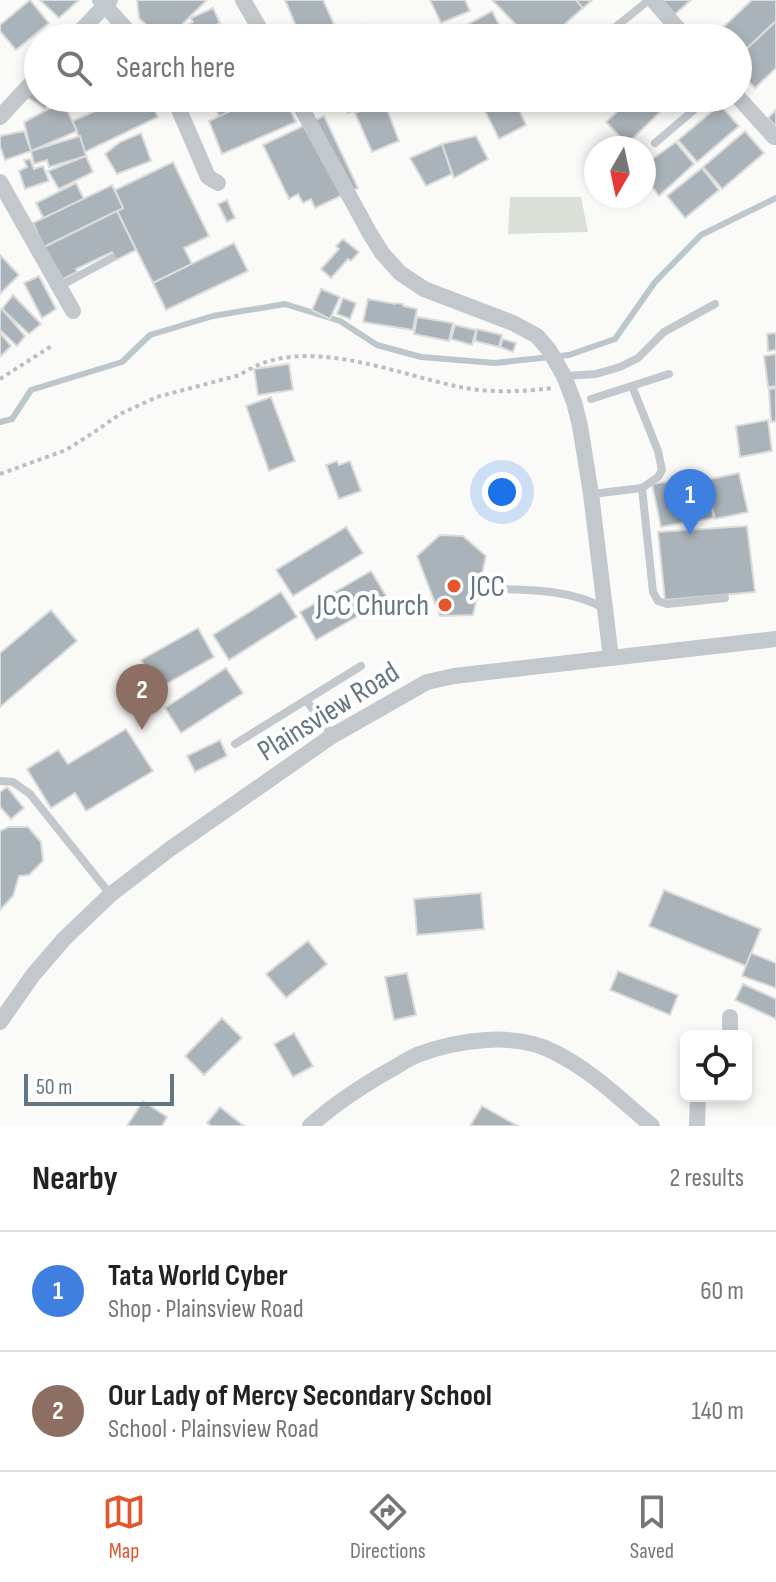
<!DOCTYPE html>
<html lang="en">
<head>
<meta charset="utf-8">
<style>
  body { margin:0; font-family:"Sofia Sans Condensed",sans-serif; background:#f2f2f2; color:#222 }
  .controls { position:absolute; right:24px; bottom:24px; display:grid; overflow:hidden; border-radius:12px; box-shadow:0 4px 12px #0003 }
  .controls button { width:72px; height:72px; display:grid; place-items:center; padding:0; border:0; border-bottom:2px solid #e0e0e0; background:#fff; color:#222; font:40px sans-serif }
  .compass { position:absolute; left:584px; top:136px; width:72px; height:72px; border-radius:50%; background:#fff; box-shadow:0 4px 12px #0003; rotate:189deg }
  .scale { position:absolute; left:24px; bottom:20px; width:150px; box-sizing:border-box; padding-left:8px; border:4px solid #657683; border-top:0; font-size:22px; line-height:28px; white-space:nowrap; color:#657683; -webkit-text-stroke:6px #fff; paint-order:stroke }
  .you { position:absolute; left:502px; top:492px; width:28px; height:28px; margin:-20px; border:6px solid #fff; border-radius:50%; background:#1a73e8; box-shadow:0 0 0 12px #1a73e833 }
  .badge { display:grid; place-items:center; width:52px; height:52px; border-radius:50%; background:#e4572e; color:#fff; font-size:26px; font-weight:700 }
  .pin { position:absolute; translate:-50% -66px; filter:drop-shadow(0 2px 4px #0008) }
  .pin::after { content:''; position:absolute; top:42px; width:28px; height:24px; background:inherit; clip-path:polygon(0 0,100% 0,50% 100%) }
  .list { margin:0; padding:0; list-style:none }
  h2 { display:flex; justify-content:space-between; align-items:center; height:104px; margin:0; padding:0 32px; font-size:34px }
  h2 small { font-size:26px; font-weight:400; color:#767676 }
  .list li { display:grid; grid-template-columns:52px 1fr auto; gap:24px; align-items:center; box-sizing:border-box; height:120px; padding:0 32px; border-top:2px solid #e0e0e0 }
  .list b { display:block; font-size:30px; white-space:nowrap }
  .list p { margin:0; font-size:26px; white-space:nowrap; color:#767676 }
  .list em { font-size:26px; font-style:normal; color:#767676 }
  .icon { flex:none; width:44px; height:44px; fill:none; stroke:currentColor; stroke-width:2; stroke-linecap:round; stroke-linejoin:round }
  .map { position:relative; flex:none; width:776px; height:1126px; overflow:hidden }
  .search { position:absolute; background:#fff; box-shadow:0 4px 12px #0003; left:24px; right:24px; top:24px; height:88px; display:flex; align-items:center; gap:20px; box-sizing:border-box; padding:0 28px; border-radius:44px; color:#767676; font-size:30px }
  .sheet { height:344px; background:#fff }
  nav { display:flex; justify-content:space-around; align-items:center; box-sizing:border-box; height:112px; border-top:2px solid #e0e0e0; background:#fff; font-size:22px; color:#767676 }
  nav a { display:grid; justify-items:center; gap:4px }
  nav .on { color:#e4572e }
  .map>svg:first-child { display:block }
  .green { fill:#dadfd7 }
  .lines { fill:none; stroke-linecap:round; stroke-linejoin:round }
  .stream { stroke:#bbc7cb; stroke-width:6 }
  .building { fill:#aab3b9; stroke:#dcdcda; stroke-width:2 }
  .path { stroke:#bbbfc2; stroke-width:4; stroke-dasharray:4 4; stroke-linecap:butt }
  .service { stroke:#c3c8cc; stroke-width:8 }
  .minor { stroke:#c3c8cc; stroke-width:16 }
  .poi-dot { fill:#e4572e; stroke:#fff; stroke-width:3 }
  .labels { text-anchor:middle; stroke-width:8; stroke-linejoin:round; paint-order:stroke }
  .poi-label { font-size:30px; fill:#657683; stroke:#fff; text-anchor:start }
  .street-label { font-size:30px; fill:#657683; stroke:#fff }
</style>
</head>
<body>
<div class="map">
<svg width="776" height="1126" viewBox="0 0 776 1126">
  <rect width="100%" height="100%" fill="#fafaf8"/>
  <!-- green -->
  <path class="green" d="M510 197H581L588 232 508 234Z"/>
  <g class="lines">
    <!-- stream -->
    <path class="stream" d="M0 422 12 419 31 390 122 362 150 335 213 316 285 304 340 321 377 345 421 357 495 363 569 355 615 339 655 282 701 235 776 198"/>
  </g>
  <!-- building -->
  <g class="building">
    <path d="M30 0 49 23 16 50 0 31V25Z"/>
    <path d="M40 0H79L59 18Z"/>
    <path d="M137 0H207L168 38H160L139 18Z"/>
    <path d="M285 0H323L334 24 301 38Z"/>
    <path d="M430 0H465L470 11 441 23Z"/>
    <path d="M494 0H576L583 8 549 38H529L493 1Z"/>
    <path d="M576 0H592L583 8Z"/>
    <path d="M662 0H691L675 14Z"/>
    <path d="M752 0H776V21L741 54 738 51V38H725L719 31Z"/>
    <path d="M213 8 220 23 216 25 223 38H181L177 30 193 22 191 18Z"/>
    <path d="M492 11 506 38H469L463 27Z"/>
    <path d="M776 21V68L755 88 738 70V57Z"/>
    <path d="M362 25 368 38H333Z"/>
    <path d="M655 25 667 38H641Z"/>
    <path d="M38 87V98H56L45 109 27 97Z"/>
    <path d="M72 98H91L75 105Z"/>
    <path d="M126 98H149L158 117 85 152 72 121Z"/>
    <path d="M211 98H273L274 99 222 123Z"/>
    <path d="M258 98H284L296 122 222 154 209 121Z"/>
    <path d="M341 98H383L348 113Z"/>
    <path d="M508 98H514L526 125 499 139 484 109Z"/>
    <path d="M594 98H619L606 111Z"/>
    <path d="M632 98H647L660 112 627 144 606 122Z"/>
    <path d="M647 98H677L660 112Z"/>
    <path d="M63 101 77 131 31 151 24 122Z"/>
    <path d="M384 101 399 141 372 152 355 113Z"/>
    <path d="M720 105 739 126 697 162 678 140Z"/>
    <path d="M776 110V127L768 118Z"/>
    <path d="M324 116 358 188 315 208 311 199 303 203 298 194 289 199 263 145Z"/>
    <path d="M24 131 31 151 5 160 0 146V136Z"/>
    <path d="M745 131 764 153 722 189 703 167Z"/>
    <path d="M141 133 151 161 117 174 105 154 120 142Z"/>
    <path d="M80 136 86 156 49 167 47 160 34 164 31 151Z"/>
    <path d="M476 136 488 159 454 178 442 144Z"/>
    <path d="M676 142 694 164 659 196 644 176V165Z"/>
    <path d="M442 144 452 174 426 186 410 158Z"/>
    <path d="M86 156 93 172 59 189 48 171Z"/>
    <path d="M30 159 34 169 43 166 49 181 25 189 19 171 27 167 24 160Z"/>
    <path d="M173 162 209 236 184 248 192 264 153 283 117 211 123 208 115 190Z"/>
    <path d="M702 168 719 190 685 218 667 196Z"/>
    <path d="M76 183 84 199 44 219 36 203Z"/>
    <path d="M112 185 123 208 44 247 33 223Z"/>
    <path d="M227 200 235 218 227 222 218 204Z"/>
    <path d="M117 211 136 250 116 260 112 252 76 269 77 272 61 280 44 247Z"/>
    <path d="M343 239 359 252 351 261 348 259 331 278 321 269 339 249 336 246Z"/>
    <path d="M234 243 248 271 166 310 153 283Z"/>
    <path d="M0 255 19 275 0 294Z"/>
    <path d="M39 276 56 309 42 318 24 283Z"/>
    <path d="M321 289 340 297 330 319 312 310Z"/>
    <path d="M13 295 41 324 29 334 2 309Z"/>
    <path d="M343 298 356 303 350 319 337 314Z"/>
    <path d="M368 299 395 304 396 303 403 304V306L417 309 413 330 363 322Z"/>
    <path d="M2 309 25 336 17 346 0 330V311Z"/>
    <path d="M417 317 453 323 449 341 414 334Z"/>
    <path d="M455 325 476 330 472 345 451 339Z"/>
    <path d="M477 329 502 335 499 347 475 341Z"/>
    <path d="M0 333 11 346 1 356 0 355Z"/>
    <path d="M776 333V350L768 351 767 334Z"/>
    <path d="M503 339 516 343 513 352 500 347Z"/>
    <path d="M776 354V386L768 387 764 356Z"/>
    <path d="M289 364 293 390 258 395 254 369Z"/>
    <path d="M776 388V421L771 422 769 389Z"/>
    <path d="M271 397 295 461 269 471 246 406Z"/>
    <path d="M768 420 772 451 740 457 736 426Z"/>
    <path d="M337 461 339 465 350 461 361 491 339 499 326 465Z"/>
    <path d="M739 473 748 512 715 519 706 480Z"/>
    <path d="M685 479H705L714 518 692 521Z"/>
    <path d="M685 479 691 521 661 527 652 484Z"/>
    <path d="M747 526 755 592 665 600 658 532Z"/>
    <path d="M346 527 363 553 293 596 276 570Z"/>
    <path d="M440 535 463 536 486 556 473 615 440 616 417 556Z"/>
    <path d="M371 571 388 599 316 640 300 612Z"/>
    <path d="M281 592 297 617 229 660 213 635Z"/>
    <path d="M51 610 77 641 0 707V653Z"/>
    <path d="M198 628 214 657 157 689 141 660Z"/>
    <path d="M226 668 243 693 181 733 165 708Z"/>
    <path d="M126 729 153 771 86 811 75 793 51 808 27 769 58 750 68 764Z"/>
    <path d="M220 740 227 756 195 772 187 756Z"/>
    <path d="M7 787 24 808 11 819 0 807V792Z"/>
    <path d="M8 827H28L41 842 43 861 29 875 19 876 13 896 0 910V831Z"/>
    <path d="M664 890 761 929 746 966 649 926Z"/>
    <path d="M481 893 484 929 417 935 414 899Z"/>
    <path d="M308 941 327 964 286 998 266 974Z"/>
    <path d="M751 953 776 963V988L742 976Z"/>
    <path d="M618 971 678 995 670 1015 610 990Z"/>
    <path d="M407 973 416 1015 394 1020 385 977Z"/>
    <path d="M743 984 776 999V1019L735 1000Z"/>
    <path d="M222 1018 242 1038 204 1075 185 1056Z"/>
    <path d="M294 1033 313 1066 293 1077 274 1044Z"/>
    <path d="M143 1101 167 1117 162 1126H127Z"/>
    <path d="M482 1106 518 1126H470Z"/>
    <path d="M220 1107 244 1126H211L207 1123Z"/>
  </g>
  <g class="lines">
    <!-- path -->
    <g class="path">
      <path d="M0 379 53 345"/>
      <path d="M0 474 66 450 93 433 120 414 157 397 240 375C301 332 394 374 460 387 488 393 523 392 552 388"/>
    </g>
    <!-- service -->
    <g class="service">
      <path d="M602 38 649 0"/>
      <path d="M655 143 708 98"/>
      <path d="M60 286 112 258"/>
      <path d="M565 376 596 374 620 367 638 358 664 332 715 304"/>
      <path d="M632 386 658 451 662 470 658 477 642 488"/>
      <path d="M591 399 669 374"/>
      <path d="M592 494 642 488 653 592 658 601 667 604 725 598"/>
      <path d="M502 589C537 590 573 591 604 608"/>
      <path d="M306 700 361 666"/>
      <path d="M235 744 306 700 332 735"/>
      <path d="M0 781 13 782 30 794 110 894"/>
    </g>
    <!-- minor -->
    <g class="minor">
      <path d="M100 0 134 38"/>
      <path d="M243 0 265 38"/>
      <path d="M653 0 686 38"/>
      <path d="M74 38 110 0"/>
      <path d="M738 97 774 137"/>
      <path d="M174 98 208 177 218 183"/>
      <path d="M296 98 369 232 382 253 400 273 424 289 513 323 537 336 549 350 564 376 574 402 580 426 591 494 611 658"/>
      <path d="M0 117 38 76"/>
      <path d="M0 182 73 311"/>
      <path d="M730 1017V1036"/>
      <path d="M0 1022 33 975 64 939 110 895 170 849 332 736 427 682 454 676 776 639"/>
      <path d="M310 1126C334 1104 362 1086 390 1070 399 1065 408 1059 417 1055 457 1040 515 1031 554 1052 591 1070 621 1100 652 1126"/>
      <path d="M697 1126 698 1096"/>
    </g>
  </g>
  <!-- markers -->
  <g class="poi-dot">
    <circle cx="454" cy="586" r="8"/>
    <circle cx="445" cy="605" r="8"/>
  </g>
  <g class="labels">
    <!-- poi labels -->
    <g class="poi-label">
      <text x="470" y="596">JCC</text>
      <text x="429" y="615" text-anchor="end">JCC Church</text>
    </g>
    <!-- street labels -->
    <g class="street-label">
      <text transform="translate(328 711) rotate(-32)" y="10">Plainsview Road</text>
    </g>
  </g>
</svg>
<div class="controls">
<button><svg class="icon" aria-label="locate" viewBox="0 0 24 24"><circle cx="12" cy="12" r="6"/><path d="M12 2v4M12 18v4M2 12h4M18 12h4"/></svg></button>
</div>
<svg class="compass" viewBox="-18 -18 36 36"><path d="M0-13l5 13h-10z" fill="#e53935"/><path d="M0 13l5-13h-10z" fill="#767676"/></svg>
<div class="scale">50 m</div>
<div class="you"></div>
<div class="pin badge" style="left:690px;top:535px;background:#3f7fe0">1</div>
<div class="pin badge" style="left:142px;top:730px;background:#8d6e63">2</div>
<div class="search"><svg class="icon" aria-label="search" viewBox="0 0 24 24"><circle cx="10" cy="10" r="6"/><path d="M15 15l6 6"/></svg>Search here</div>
</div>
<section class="sheet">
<h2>Nearby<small>2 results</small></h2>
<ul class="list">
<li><span class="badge" style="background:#3f7fe0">1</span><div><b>Tata World Cyber</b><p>Shop · Plainsview Road</p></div><em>60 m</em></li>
<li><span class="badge" style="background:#8d6e63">2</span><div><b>Our Lady of Mercy Secondary School</b><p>School · Plainsview Road</p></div><em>140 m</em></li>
</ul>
</section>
<nav>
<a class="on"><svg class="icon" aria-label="map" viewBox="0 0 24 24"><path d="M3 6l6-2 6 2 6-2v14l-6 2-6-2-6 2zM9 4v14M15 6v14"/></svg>Map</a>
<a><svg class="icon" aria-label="directions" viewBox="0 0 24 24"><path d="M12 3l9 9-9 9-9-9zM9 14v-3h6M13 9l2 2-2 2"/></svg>Directions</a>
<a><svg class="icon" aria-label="saved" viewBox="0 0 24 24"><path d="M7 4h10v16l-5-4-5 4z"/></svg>Saved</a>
</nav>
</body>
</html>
